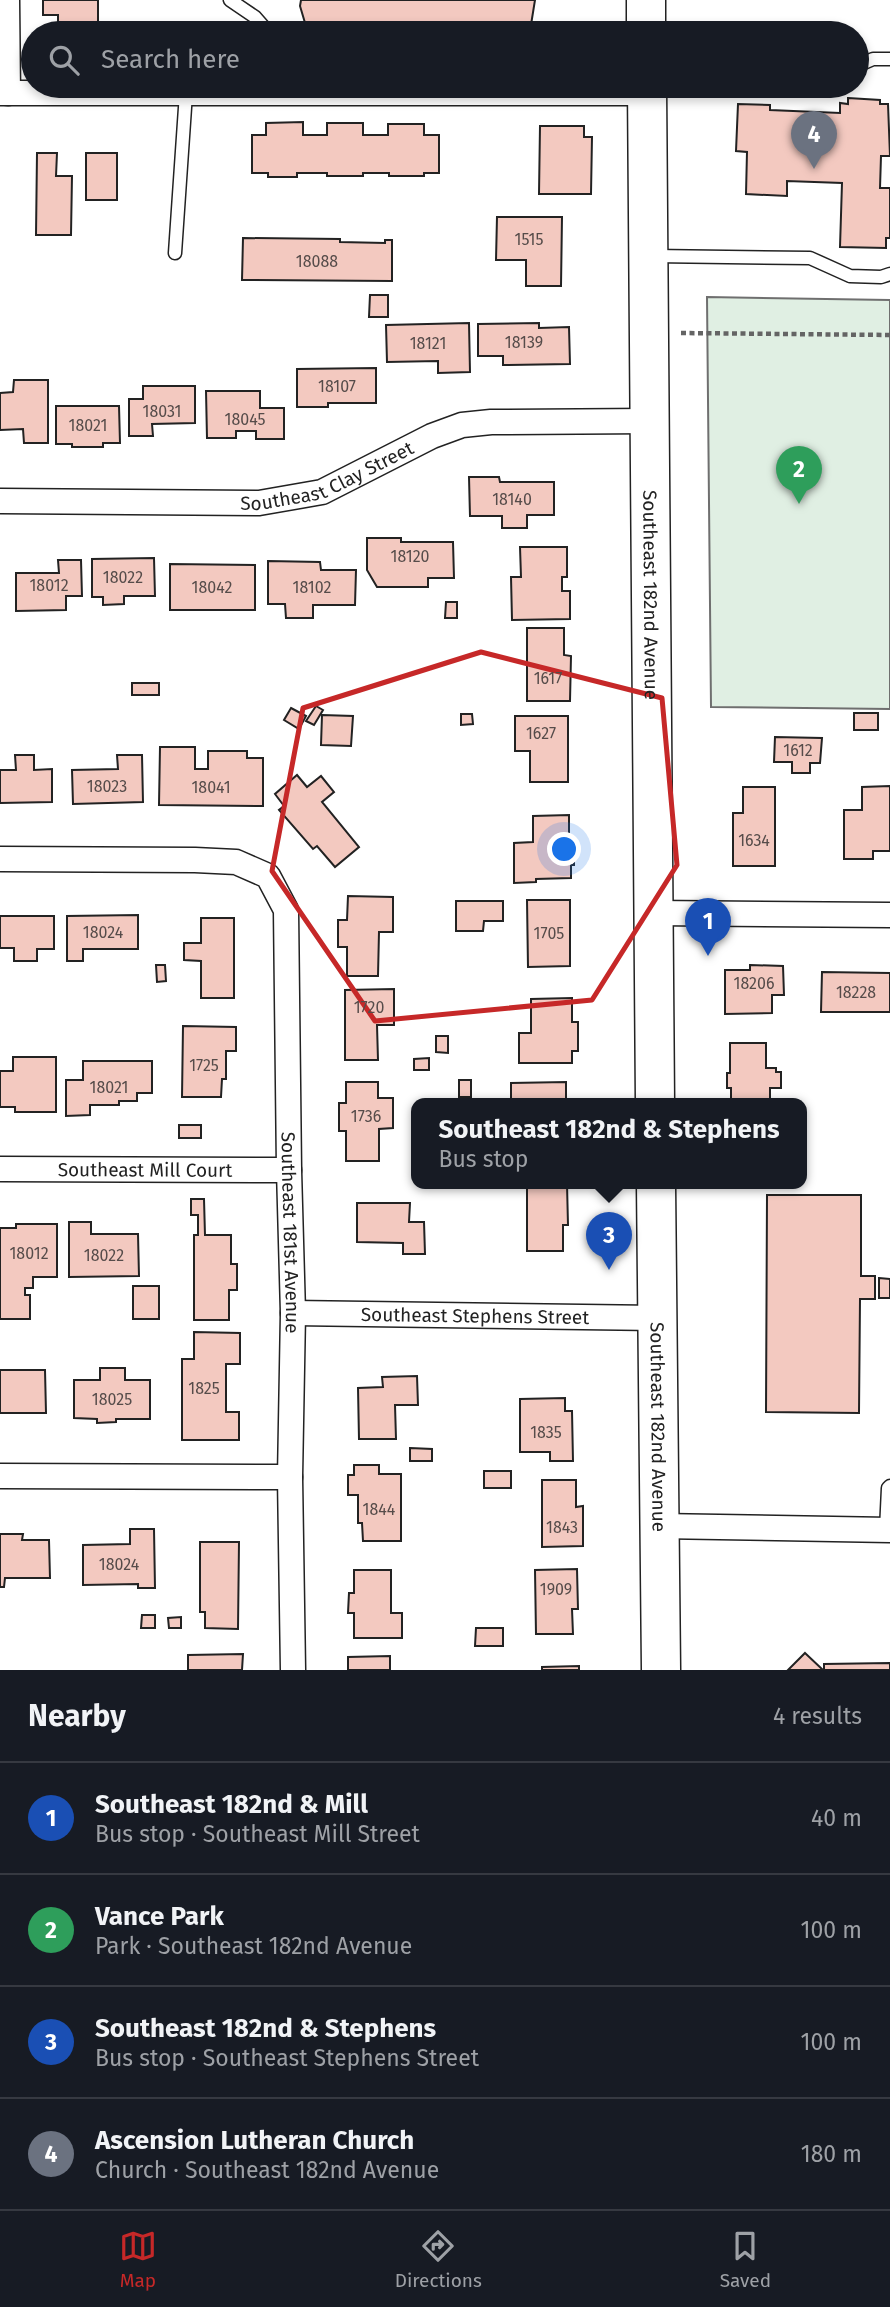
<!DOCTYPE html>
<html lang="en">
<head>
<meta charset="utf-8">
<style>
  body { margin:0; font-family:"Fira Sans",sans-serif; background:#20242c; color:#f1f3f6 }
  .you { position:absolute; left:565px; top:850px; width:24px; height:24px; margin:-18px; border:5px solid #fff; border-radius:50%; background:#1a73e8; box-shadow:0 0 0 10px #1a73e833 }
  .badge { display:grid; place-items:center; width:46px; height:46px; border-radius:50%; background:#c62828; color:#fff; font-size:23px; font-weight:700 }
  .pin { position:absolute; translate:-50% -58px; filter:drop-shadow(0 2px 4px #0008) }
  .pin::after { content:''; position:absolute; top:37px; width:24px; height:21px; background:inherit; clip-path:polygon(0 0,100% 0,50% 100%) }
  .popup { position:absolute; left:411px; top:1098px; width:396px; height:91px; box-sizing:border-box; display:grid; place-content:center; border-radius:14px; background:#171b24; filter:drop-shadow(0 2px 5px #0005); font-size:23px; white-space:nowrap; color:#9ea1a6 }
  .popup b { font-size:26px; color:#f1f3f6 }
  .popup::after { content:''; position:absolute; left:50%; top:100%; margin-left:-14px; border:14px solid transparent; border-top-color:#171b24 }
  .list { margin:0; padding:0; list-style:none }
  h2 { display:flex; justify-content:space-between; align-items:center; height:91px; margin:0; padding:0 28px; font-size:30px }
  h2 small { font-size:23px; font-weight:400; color:#9ea1a6 }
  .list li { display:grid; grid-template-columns:46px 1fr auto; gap:21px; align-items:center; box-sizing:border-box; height:112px; padding:0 28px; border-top:2px solid #363941 }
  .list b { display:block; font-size:26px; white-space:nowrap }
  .list p { margin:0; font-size:23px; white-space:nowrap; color:#9ea1a6 }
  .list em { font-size:23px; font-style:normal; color:#9ea1a6 }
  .icon { flex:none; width:38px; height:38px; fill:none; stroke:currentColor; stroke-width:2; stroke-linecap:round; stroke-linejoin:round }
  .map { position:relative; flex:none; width:890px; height:1670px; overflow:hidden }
  .search { position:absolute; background:#171b24; box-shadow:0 4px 10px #0003; left:21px; right:21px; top:21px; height:77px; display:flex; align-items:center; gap:18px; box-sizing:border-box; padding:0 24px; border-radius:38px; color:#9ea1a6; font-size:26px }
  .sheet { height:539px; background:#171b24 }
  nav { display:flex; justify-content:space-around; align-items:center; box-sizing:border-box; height:98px; border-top:2px solid #363941; background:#171b24; font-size:19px; color:#9ea1a6 }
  nav a { display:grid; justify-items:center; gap:4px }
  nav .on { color:#c62828 }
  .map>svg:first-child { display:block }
  .green { fill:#e0efe3; stroke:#6f6f6f; stroke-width:2 }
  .building { fill:#f3c9c0; stroke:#222; stroke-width:2 }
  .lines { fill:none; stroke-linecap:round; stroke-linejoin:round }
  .service-casing { stroke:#222; stroke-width:15 }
  .minor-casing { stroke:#222; stroke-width:27 }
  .primary-casing { stroke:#222; stroke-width:41 }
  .path { stroke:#646464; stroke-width:4.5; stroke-dasharray:5 3.5; stroke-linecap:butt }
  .service { stroke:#fff; stroke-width:12 }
  .minor { stroke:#fff; stroke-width:24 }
  .primary { stroke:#fff; stroke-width:38 }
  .marked { fill:none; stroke:#c62828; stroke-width:5; stroke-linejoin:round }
  .labels { text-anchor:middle; stroke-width:5; stroke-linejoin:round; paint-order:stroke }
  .number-label { font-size:16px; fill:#564c4a }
  .street-label { font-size:19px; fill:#222; stroke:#fff }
</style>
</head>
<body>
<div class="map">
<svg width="890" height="1670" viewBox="0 0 890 1670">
  <rect width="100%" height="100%" fill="#fff"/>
  <!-- green -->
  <path class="green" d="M707 297 890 300V709L711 707Z"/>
  <!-- building -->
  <g class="building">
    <path d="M43 0H98V33H58V15H43Z"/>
    <path d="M301 0H535L530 31 479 23 477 33H464L433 26V33H308L300 6Z"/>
    <path d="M848 98 880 100V104H888L890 156H881L880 188H890V238H886V248L840 247 842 183 787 181V196L746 194 747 152 736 151 738 104 770 105V110L840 113V103L848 104Z"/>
    <path d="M303 122V135H327V123H363V135H388V124H424V135H439V173H424V176H389V173H363V176H327V173H297V177H268V173H252V135H266V123Z"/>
    <path d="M540 126H584V137H592L591 194H539Z"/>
    <path d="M37 153H57L56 176H72L71 235H36Z"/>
    <rect x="86" y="153" width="31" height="47"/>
    <path d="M497 217H562L561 286H526V260H496Z"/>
    <path d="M243 238 340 239V242L385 243V240H392V281L242 280Z"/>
    <path d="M370 295H388V317H369Z"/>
    <path d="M469 323 470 372 438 373V361L387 362 386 325Z"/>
    <path d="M539 323V328L569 327 570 364 503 365V356H478V324Z"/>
    <path d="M376 368V403H328V407H297V369Z"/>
    <path d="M14 380H48V443H24L23 429 0 430V393L13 392Z"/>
    <path d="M143 386H195V423L152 424 153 436H129V399H143Z"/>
    <path d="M206 391H260V408H284V439H256V431H236V438H207Z"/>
    <path d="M56 406H119L120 443H103V447H72V444H56Z"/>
    <path d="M469 477H499L500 482H554V515H527V528H502V516H470Z"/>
    <path d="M367 538H401V542H453L454 578H428V587H377L367 570Z"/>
    <path d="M520 547H567V577H562V591H570V619L512 620 511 577H521Z"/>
    <path d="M154 558 155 596H124V604L103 605V597H92V559Z"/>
    <path d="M58 560H81L82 596H66V610L16 611V573H59Z"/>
    <path d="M268 561 320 562 321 570H356L355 605H313V618H286L285 604H268Z"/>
    <path d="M170 564 255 565V610H170Z"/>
    <path d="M446 602H457V618H445Z"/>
    <path d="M527 628H564V655L571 656 570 701H527Z"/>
    <rect x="132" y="683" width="27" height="12"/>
    <path d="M316 706 323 710 314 725 306 721Z"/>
    <path d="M291 708 306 716 299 729 284 720Z"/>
    <rect x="854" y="713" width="24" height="17"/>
    <path d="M461 714H472L473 724 461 725Z"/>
    <path d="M322 715 353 716 351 746 321 745Z"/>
    <path d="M515 716H568V782H530V751H515Z"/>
    <path d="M775 737 822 738 820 763H810V773H792V762H774Z"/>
    <path d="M160 747H195V769H208V751H247V758H263V806L159 805Z"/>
    <path d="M15 755H34V770L52 769V802L0 803V770H16Z"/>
    <path d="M117 755H142L143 802 73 804 72 770 118 769Z"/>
    <path d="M297 775 307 787 321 776 334 792 322 802 359 847 335 867 317 846 313 849 279 810 284 806 275 794Z"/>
    <path d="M890 786V851H873V859H844V810H862V787Z"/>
    <path d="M743 787H775V866H733V813H743Z"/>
    <path d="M569 815V841H574V865H571V878L536 879V882L514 883V843L533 842V816Z"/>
    <path d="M348 896 393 897V932H379L378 976H347V947H338V920H347Z"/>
    <path d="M527 900H570V966L528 967Z"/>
    <path d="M456 901H503V921H484L483 931H456Z"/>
    <path d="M138 915V949H83V961H67V916Z"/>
    <path d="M0 916H54V949H37V961H14V948H0Z"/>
    <path d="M201 918H234V998H201V961L184 960V943H201Z"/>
    <path d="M156 965H165L166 981 157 982Z"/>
    <path d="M750 965 783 966 784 995H772V1013L725 1014V970H750Z"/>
    <path d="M822 972 890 973V1012H821Z"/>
    <path d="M394 989V1025H377L378 1060H345V990Z"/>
    <path d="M572 998V1022H578V1051H572V1063H519V1033H531V999Z"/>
    <path d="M183 1026 236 1027V1051H226V1079H222L221 1097H182Z"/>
    <path d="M436 1036H448V1053L436 1052Z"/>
    <path d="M730 1043H766V1068H776V1072H781V1088H770V1104H731V1088H727V1073H730Z"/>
    <path d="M13 1057H56V1112H15V1107H0V1071H13Z"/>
    <path d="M429 1058V1070H414V1059Z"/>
    <path d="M83 1061H152V1093H137V1101H119V1105H90V1115L66 1116V1080H83Z"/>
    <rect x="459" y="1080" width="12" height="17"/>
    <path d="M346 1082H378V1098H393V1128L379 1129V1161H346V1131H339V1103H346Z"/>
    <path d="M566 1082V1104H511V1083Z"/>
    <rect x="179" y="1125" width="22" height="13"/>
    <path d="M527 1184H567L568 1225H563V1251H527Z"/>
    <path d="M767 1195H861V1276H875V1299H860L859 1413 766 1412Z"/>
    <path d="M191 1199H204L205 1235H231V1264H237V1290H229V1320H194V1235H198V1215H191Z"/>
    <path d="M357 1203H410L409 1222H424L425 1254H403V1243L357 1242Z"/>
    <path d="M69 1222H91V1234H138L139 1276 69 1277Z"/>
    <path d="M16 1224H57V1277H33V1288H25V1295H30V1319H0V1228H16Z"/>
    <path d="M879 1278 890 1279V1298H879Z"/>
    <rect x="133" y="1286" width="26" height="33"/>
    <path d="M194 1332 240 1333V1364H226V1412H239V1440H182V1359H194Z"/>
    <path d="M100 1368H125V1380H150V1419H116V1422L97 1423V1419L74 1418V1380H100Z"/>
    <path d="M0 1370H45L46 1413H0Z"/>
    <path d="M417 1376 418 1405H395L396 1439H359L358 1388 383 1387 382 1377Z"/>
    <path d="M565 1398V1411H572L573 1461H550V1452H520V1399Z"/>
    <path d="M410 1448 432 1449V1461H410Z"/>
    <path d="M354 1465H379V1474H401V1541H363L362 1523H358V1495H348V1475H354Z"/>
    <rect x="484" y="1471" width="27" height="17"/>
    <path d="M542 1480H576V1507L583 1506V1546L542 1547Z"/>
    <path d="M130 1529H154L155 1588H138V1584L83 1585V1545L130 1544Z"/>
    <path d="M0 1534H23L22 1540H49L50 1578H5L4 1587H0Z"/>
    <path d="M200 1542H239L238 1629 205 1628V1612H200Z"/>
    <path d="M577 1569 578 1609H572L573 1634H536L535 1570Z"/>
    <path d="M354 1570H391V1613H402V1638H354V1613H348L349 1593H354Z"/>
    <path d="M142 1615H155V1628H141Z"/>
    <path d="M181 1617V1628H169L168 1618Z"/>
    <path d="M476 1628H503V1646H475Z"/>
    <path d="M805 1653 823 1670H788Z"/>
    <path d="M243 1654 242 1670H188V1655Z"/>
    <path d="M390 1656V1670H348V1657Z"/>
    <path d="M890 1663V1670H824V1664Z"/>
    <path d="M579 1666V1670H542V1667Z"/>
  </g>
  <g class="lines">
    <!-- service casing -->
    <g class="service-casing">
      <g id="service">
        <path d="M230 0 255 17 269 33"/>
        <path d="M857 66 873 59H890"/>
        <path d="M652 92 675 86"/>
        <path d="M175 253 186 93"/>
        <path d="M653 256 810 258 850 276 881 277 890 274"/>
        <path d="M886 1530 888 1488 890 1486"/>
      </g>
    </g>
    <!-- minor casing -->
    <g class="minor-casing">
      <g id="minor">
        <path d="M7 0 8 93"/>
        <path d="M0 93H647"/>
        <path id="s1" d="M0 501 259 503 322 492 432 436 462 425 491 422 650 421"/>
        <path id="s2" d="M0 859 195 860 236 862 268 876 286 910 289 1170 293 1313 290 1477 293 1670"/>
        <path d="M653 913 890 915"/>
        <path id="s3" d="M0 1169 289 1170"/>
        <path id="s4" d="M293 1313 657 1318"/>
        <path d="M0 1476 290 1477"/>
        <path d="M659 1526 890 1530"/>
      </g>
    </g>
    <!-- primary casing -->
    <g class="primary-casing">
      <g id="primary">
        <path d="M646 0V33"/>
        <path id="s5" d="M647 86 655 1104"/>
        <path id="s6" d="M656 1184 661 1670"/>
      </g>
    </g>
    <!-- path -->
    <path class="path" d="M681 333 890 335"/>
    <!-- service -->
    <use href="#service" class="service"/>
    <!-- minor -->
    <use href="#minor" class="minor"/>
    <!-- primary -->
    <use href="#primary" class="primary"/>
  </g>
  <!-- marked area -->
  <path class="marked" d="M481 652 662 698 677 865 592 1000 375 1021 272 871 303 708Z"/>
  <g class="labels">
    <!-- number labels -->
    <g class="number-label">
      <text x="529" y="245">1515</text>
      <text x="317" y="267">18088</text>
      <text x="524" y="348">18139</text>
      <text x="428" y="349">18121</text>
      <text x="337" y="392">18107</text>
      <text x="162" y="417">18031</text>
      <text x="245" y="425">18045</text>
      <text x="88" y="431">18021</text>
      <text x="512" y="505">18140</text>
      <text x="410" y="562">18120</text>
      <text x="123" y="583">18022</text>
      <text x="49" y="591">18012</text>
      <text x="212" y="593">18042</text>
      <text x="312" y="593">18102</text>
      <text x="548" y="684">1617</text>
      <text x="541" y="739">1627</text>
      <text x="798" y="756">1612</text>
      <text x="107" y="792">18023</text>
      <text x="211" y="793">18041</text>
      <text x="754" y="846">1634</text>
      <text x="103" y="938">18024</text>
      <text x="549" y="939">1705</text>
      <text x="754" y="989">18206</text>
      <text x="856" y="998">18228</text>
      <text x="369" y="1013">1720</text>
      <text x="204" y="1071">1725</text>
      <text x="109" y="1093">18021</text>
      <text x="366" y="1122">1736</text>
      <text x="29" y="1259">18012</text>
      <text x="104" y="1261">18022</text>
      <text x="204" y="1394">1825</text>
      <text x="112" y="1405">18025</text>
      <text x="546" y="1438">1835</text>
      <text x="379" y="1515">1844</text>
      <text x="562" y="1533">1843</text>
      <text x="119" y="1570">18024</text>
      <text x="556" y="1595">1909</text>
    </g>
    <!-- street labels -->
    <g class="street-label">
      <text dy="7" stroke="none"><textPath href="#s1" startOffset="332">Southeast Clay Street</textPath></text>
      <text dy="7" stroke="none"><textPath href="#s5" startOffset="509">Southeast 182nd Avenue</textPath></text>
      <text dy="7" stroke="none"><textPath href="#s3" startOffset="145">Southeast Mill Court</textPath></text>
      <text dy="7" stroke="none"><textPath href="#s2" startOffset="632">Southeast 181st Avenue</textPath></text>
      <text dy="7" stroke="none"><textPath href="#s4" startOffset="182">Southeast Stephens Street</textPath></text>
      <text dy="7" stroke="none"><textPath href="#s6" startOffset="243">Southeast 182nd Avenue</textPath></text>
    </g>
  </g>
</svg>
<div class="you"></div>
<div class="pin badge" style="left:708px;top:956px;background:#1a4fb4">1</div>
<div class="pin badge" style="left:799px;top:504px;background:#2e9e5b">2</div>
<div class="pin badge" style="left:609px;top:1270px;background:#1a4fb4">3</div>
<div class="popup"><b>Southeast 182nd &amp; Stephens</b>Bus stop</div>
<div class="pin badge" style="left:814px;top:169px;background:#6b7280">4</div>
<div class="search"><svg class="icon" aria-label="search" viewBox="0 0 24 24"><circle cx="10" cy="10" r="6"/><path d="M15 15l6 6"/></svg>Search here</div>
</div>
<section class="sheet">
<h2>Nearby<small>4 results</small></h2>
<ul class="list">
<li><span class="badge" style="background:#1a4fb4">1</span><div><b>Southeast 182nd &amp; Mill</b><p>Bus stop · Southeast Mill Street</p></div><em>40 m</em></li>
<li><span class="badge" style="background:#2e9e5b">2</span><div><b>Vance Park</b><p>Park · Southeast 182nd Avenue</p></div><em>100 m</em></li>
<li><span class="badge" style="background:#1a4fb4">3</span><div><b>Southeast 182nd &amp; Stephens</b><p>Bus stop · Southeast Stephens Street</p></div><em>100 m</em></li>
<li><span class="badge" style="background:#6b7280">4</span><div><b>Ascension Lutheran Church</b><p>Church · Southeast 182nd Avenue</p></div><em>180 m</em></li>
</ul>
</section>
<nav>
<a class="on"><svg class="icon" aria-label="map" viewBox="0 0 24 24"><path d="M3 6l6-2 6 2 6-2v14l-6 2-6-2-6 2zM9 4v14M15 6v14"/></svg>Map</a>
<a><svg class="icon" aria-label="directions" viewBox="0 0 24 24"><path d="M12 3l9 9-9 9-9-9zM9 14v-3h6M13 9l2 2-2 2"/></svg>Directions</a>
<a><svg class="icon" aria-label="saved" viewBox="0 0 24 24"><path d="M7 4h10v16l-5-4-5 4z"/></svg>Saved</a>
</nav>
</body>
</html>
